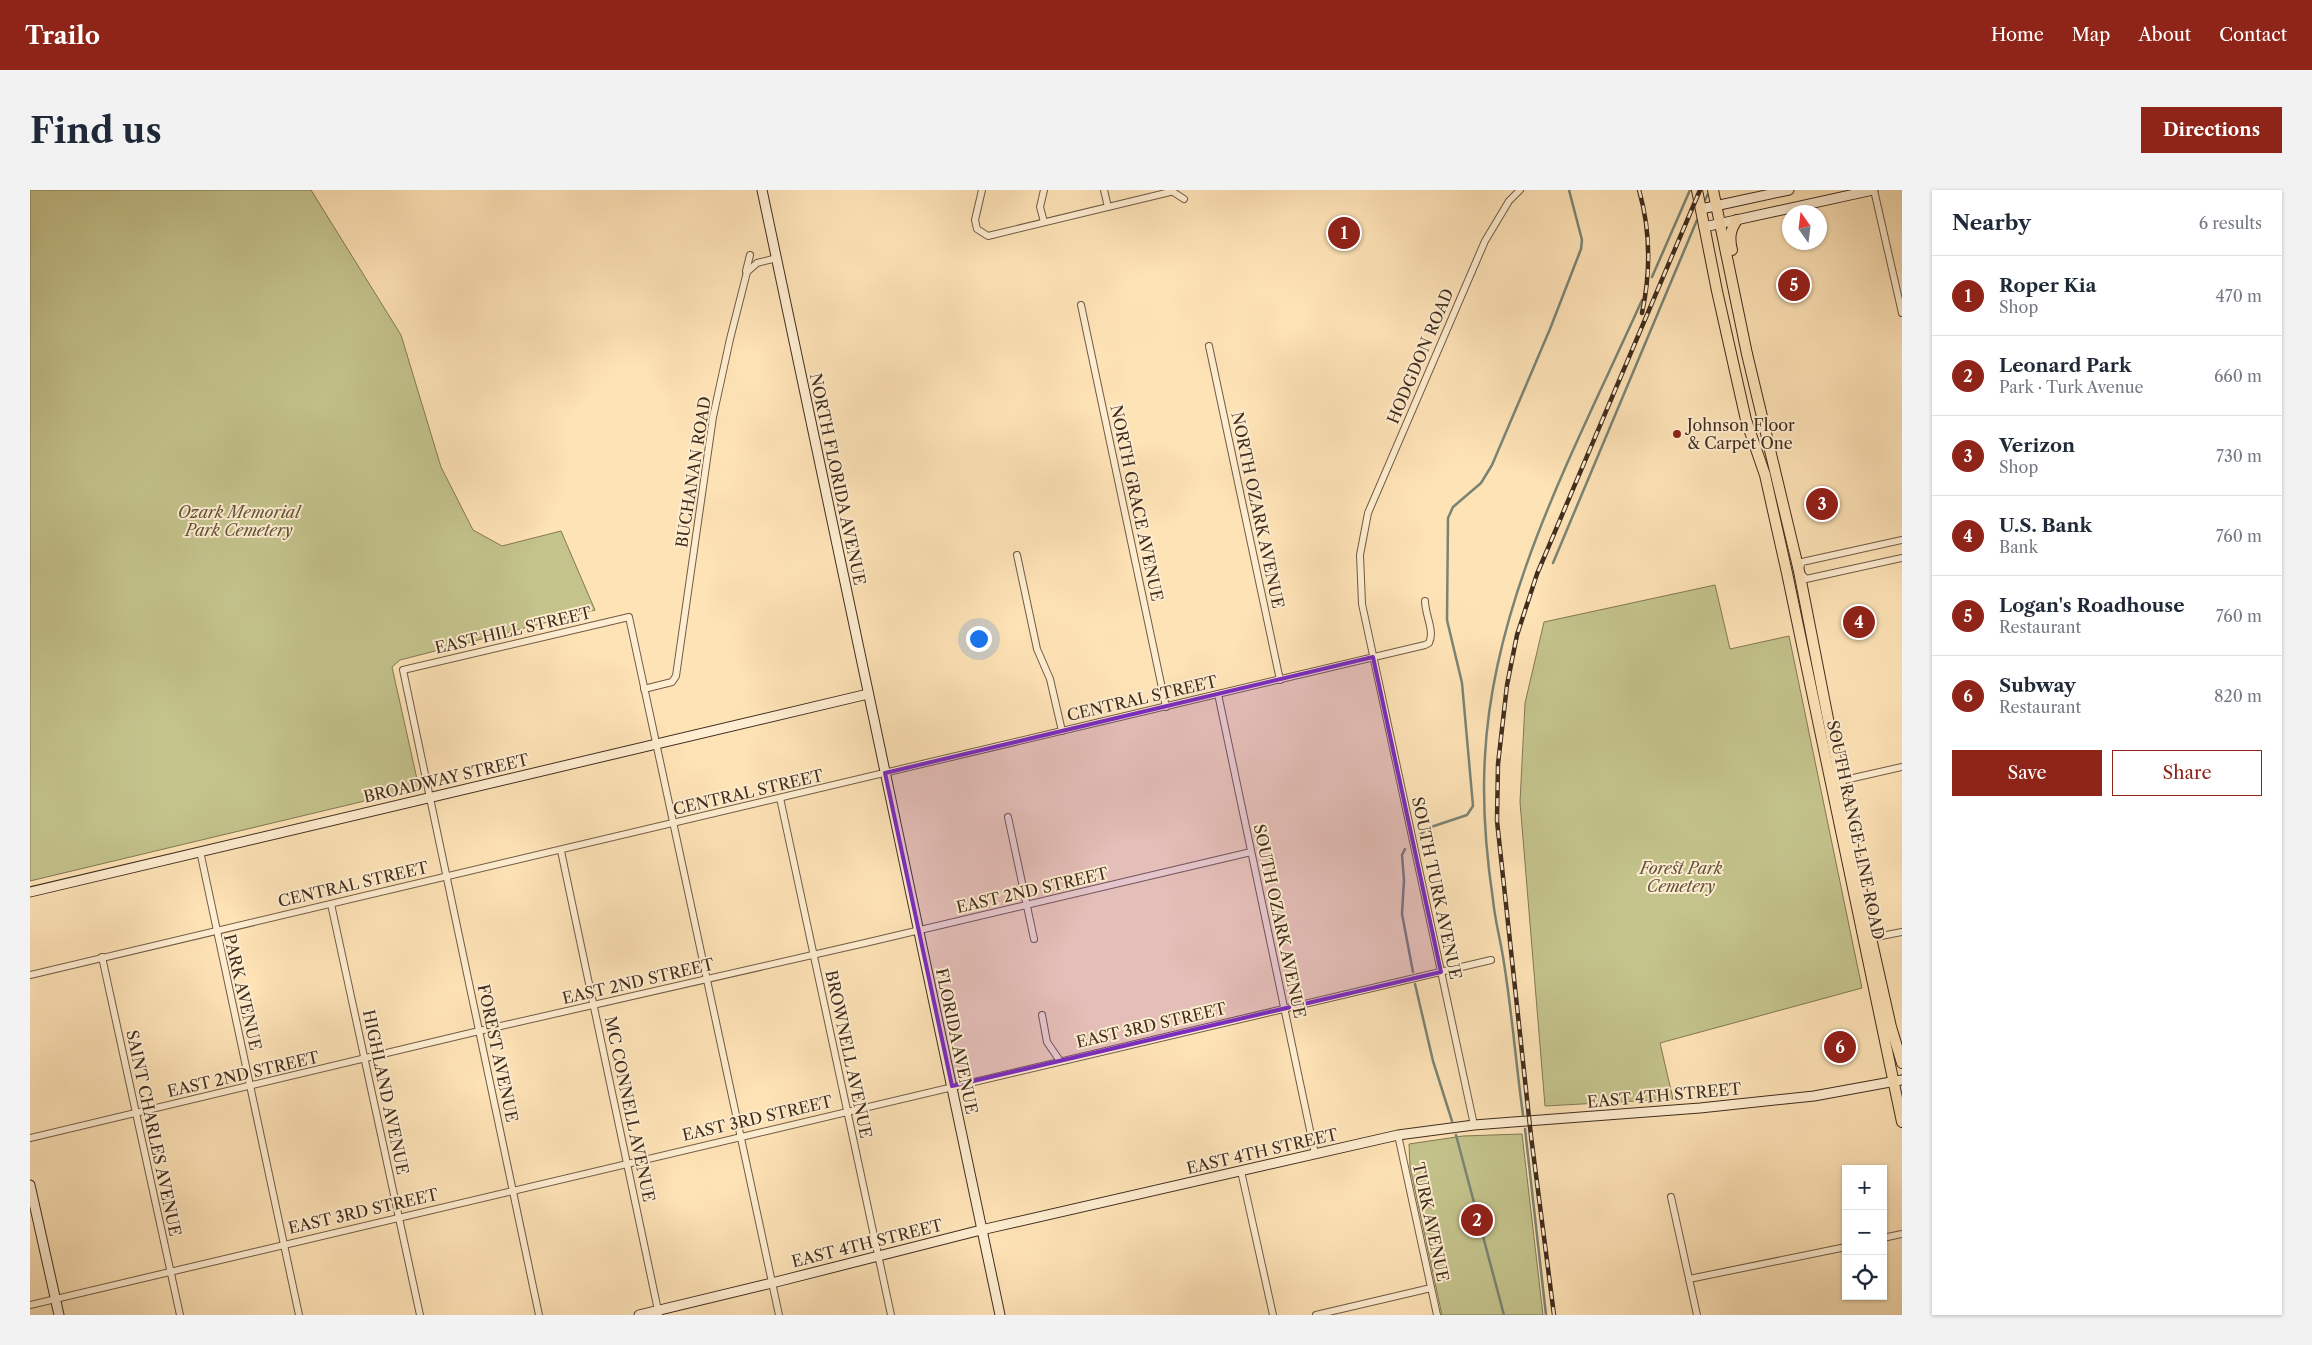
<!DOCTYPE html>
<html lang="en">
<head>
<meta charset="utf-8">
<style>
  body { margin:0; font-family:"Libre Caslon Text",serif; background:#f2f2f3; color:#1f2937 }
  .controls { position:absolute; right:15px; bottom:15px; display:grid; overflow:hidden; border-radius:0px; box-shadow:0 1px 4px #0004 }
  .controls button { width:45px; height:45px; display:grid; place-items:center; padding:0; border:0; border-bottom:1px solid #e0e1e3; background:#fff; color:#1f2937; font:25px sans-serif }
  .compass { position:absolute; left:1752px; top:15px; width:45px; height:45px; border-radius:50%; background:#fff; box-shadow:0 1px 4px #0004; rotate:346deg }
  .you { position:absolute; left:948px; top:448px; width:18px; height:18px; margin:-12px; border:4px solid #fff; border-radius:50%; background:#1a73e8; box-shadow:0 0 0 8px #1a73e833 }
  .badge { display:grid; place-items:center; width:32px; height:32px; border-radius:50%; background:#8f2418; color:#fff; font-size:16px; font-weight:700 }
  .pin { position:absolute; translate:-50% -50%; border:2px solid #fff; box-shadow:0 1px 5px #0006 }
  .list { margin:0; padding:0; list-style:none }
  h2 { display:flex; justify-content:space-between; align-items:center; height:65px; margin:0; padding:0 20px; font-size:21px }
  h2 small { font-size:16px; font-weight:400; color:#747a83 }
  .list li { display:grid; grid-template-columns:32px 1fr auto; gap:15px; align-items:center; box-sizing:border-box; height:80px; padding:0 20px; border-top:1px solid #e0e1e3 }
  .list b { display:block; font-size:19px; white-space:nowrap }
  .list p { margin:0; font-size:16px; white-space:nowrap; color:#747a83 }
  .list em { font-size:16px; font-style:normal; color:#747a83 }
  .actions { display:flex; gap:10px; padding:15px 20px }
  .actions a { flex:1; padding:11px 0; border:1px solid #8f2418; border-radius:0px; text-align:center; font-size:18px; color:#8f2418 }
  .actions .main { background:#8f2418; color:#fff }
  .icon { flex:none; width:28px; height:28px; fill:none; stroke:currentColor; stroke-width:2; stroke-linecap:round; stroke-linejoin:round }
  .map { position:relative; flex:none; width:1872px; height:1125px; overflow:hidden; border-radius:0px }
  header { display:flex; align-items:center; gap:30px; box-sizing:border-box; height:70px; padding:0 25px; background:#8f2418; color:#fff }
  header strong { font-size:24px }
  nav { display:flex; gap:28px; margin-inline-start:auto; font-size:18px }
  .intro { display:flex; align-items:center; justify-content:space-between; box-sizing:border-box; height:120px; padding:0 30px }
  h1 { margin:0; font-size:35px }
  .button { padding:12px 22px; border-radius:0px; background:#8f2418; color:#fff; font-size:18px; font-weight:700 }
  main { display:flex; gap:30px; padding:0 30px }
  aside { flex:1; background:#fff; border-radius:0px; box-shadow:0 1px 4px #0004 }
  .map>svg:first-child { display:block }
  .green { fill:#c4c38c; stroke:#827855 }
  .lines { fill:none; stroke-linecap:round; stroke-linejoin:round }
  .stream { stroke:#7a8475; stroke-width:2.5 }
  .street-casing { stroke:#705a44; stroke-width:8 }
  .secondary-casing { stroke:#412d1e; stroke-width:11 }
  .primary-casing { stroke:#412d1e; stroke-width:12 }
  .street { stroke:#feedd0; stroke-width:6 }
  .secondary { stroke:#feedd0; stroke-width:9 }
  .primary { stroke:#fee3b7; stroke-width:10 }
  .rail-casing { stroke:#412d1e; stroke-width:4.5 }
  .rail { stroke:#feedd0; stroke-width:2.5; stroke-dasharray:8; stroke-linecap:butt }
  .marked { fill:#7b2cbf; fill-opacity:0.2; stroke:#7b2cbf; stroke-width:4; stroke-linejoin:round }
  .poi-dot { fill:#8f2418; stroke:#feedd0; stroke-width:2 }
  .labels { text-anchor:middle; stroke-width:4; stroke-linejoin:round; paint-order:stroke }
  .street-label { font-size:16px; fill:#412d1e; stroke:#feedd0 }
  .poi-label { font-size:16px; fill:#412d1e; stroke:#feedd0; text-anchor:start }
  .park-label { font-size:16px; font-style:italic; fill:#62523a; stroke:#feedd0 }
</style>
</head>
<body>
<header>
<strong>Trailo</strong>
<nav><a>Home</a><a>Map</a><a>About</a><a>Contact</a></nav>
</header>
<div class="intro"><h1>Find us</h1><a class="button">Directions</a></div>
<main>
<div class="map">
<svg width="1872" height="1125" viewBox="0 0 1872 1125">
  <rect width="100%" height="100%" fill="#fee3b7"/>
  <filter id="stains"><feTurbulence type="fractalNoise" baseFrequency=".004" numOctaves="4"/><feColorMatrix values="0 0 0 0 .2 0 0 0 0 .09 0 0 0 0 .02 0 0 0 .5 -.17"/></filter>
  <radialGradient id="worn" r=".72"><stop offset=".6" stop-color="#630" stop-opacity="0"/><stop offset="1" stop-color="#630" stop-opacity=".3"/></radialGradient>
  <!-- green -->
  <g class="green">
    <path d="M0 0H281L371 145 411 277 443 340 472 356 531 341 565 420 370 470 362 477 389 598 0 691Z"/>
    <path d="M1685 395 1700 459 1759 446 1832 798 1630 853 1643 909 1515 916 1490 612 1495 513 1514 432Z"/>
    <path d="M1492 944 1513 1125H1412L1380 977 1379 954 1433 946Z"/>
  </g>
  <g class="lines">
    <!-- stream -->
    <g class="stream">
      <path d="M1675 10 1678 4"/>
      <path d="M1622 87 1660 0"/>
      <path d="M1523 373 1667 30"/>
      <path d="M1389 645 1401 637 1437 625 1443 616 1432 493 1417 430 1418 328 1423 317 1451 293 1462 275 1520 139 1551 59 1552 50 1539 0"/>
      <path d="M1375 659 1372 665 1374 690 1372 724 1383 782"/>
      <path d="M1385 794 1403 871 1422 931"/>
      <path d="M1493 925C1486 874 1482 823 1474 773 1471 752 1465 731 1463 710 1456 663 1452 614 1455 566 1463 407 1548 253 1612 110"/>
      <path d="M1495 939 1516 1125"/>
      <path d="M1426 945 1474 1125"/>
    </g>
    <!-- street casing -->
    <g class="street-casing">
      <g id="street">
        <path d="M952 0 945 30 947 39 958 46 1140 2"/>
        <path d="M1014 0 1010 17 1014 32"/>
        <path d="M1074 0 1078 17"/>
        <path d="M1140 0 1154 9"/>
        <path d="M1844 0 1872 123"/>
        <path d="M716 81 720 65"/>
        <path d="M1051 115 1136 517"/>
        <path d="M1179 156 1250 490"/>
        <path d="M1872 350 1772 372 1769 381 1776 389 1872 368"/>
        <path d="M987 365 1007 459 1020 489 1032 541"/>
        <path d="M614 499 642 492 646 486 683 227 700 149 717 82 727 73 747 68"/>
        <path d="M1188 504 1285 964"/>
        <path d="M1810 591 1872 577"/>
        <path d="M750 608 861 1125"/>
        <path d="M978 627 1004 749"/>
        <path d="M170 661 269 1125"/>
        <path d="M531 661 629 1125"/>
        <path d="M301 714 390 1125"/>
        <path d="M1841 748 1872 742"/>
        <path d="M72 767 150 1125"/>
        <path d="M0 785 1395 455 1399 453C1405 441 1395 425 1395 411"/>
        <path d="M1012 825 1017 852 1030 871"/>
        <path d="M1444 935 1332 414 1330 365 1338 323 1455 51 1479 11 1490 0"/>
        <path d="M1368 945 1407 1125"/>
        <path d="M0 948 449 841 835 753 1221 662"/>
        <path d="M1211 981 1243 1125"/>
        <path d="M1641 1007 1667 1125"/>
        <path d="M1853 1048 1872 1044"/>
        <path d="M1659 1089 1816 1057"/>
        <path d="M0 1115 1461 770"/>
        <path d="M509 1125 373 480 599 427 749 1125"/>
        <path d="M1286 1125 1401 1098"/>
      </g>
    </g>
    <!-- secondary casing -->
    <g class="secondary-casing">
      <g id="secondary">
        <path d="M732 0 970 1125"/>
        <path d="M1671 19 1759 0"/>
        <path d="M1674 37 1843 0"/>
        <path d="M0 702 838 504"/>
        <path d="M0 995 29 1125"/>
        <path d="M609 1125 742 1093 951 1040 1368 945 1444 935 1670 918 1784 906 1872 890"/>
      </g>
    </g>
    <!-- primary casing -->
    <g class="primary-casing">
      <g id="primary">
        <path d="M1667 0 1687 101 1716 230 1735 285 1757 383 1872 932"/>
        <path d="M1683 0 1717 164 1769 381 1841 748 1861 837 1872 873"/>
        <path d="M1702 60C1699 48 1700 40 1707 30"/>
      </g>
    </g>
    <!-- street -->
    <use href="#street" class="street"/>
    <!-- secondary -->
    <use href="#secondary" class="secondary"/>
    <!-- primary -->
    <use href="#primary" class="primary"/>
    <!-- rail casing -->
    <g class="rail-casing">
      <g id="rail">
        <path d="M1609 0C1621 42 1621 81 1612 123"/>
        <path d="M1524 1125 1501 946 1467 631 1468 574 1477 495 1487 445 1507 384 1670 0"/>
      </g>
    </g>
    <!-- rail -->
    <use href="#rail" class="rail"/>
  </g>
  <!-- marked area -->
  <path class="marked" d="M1343 467 1411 782 922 896 855 583Z"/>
  <!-- markers -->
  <circle class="poi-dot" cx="1647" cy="244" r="5"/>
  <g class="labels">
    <!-- street labels -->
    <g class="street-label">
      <text transform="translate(1390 166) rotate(-67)" y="6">HODGDON ROAD</text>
      <text transform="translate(663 282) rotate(-81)" y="6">BUCHANAN ROAD</text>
      <text transform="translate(808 289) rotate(78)" y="6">NORTH FLORIDA AVENUE</text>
      <text transform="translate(1107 313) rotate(78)" y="6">NORTH GRACE AVENUE</text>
      <text transform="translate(1228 320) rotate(78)" y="6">NORTH OZARK AVENUE</text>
      <text transform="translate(483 440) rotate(-13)" y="6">EAST HILL STREET</text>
      <text transform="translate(1112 508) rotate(-13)" y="6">CENTRAL STREET</text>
      <text transform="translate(416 588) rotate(-13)" y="6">BROADWAY STREET</text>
      <text transform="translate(718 602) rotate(-13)" y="6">CENTRAL STREET</text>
      <text transform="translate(1826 640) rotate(78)" y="6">SOUTH RANGE LINE ROAD</text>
      <text transform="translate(323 694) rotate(-13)" y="6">CENTRAL STREET</text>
      <text transform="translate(1407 698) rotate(78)" y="6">SOUTH TURK AVENUE</text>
      <text transform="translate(1002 700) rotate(-13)" y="6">EAST 2ND STREET</text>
      <text transform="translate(1250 731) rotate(78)" y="6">SOUTH OZARK AVENUE</text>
      <text transform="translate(608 791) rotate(-13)" y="6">EAST 2ND STREET</text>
      <text transform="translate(213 802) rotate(77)" y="6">PARK AVENUE</text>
      <text transform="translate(1121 835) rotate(-13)" y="6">EAST 3RD STREET</text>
      <text transform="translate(927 851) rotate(78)" y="6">FLORIDA AVENUE</text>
      <text transform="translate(468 863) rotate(78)" y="6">FOREST AVENUE</text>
      <text transform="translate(819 864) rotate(78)" y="6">BROWNELL AVENUE</text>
      <text transform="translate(213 884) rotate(-13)" y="6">EAST 2ND STREET</text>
      <text transform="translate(356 902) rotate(78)" y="6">HIGHLAND AVENUE</text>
      <text transform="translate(1634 905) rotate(-5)" y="6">EAST 4TH STREET</text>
      <text transform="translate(600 919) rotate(78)" y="6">MC CONNELL AVENUE</text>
      <text transform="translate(727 928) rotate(-13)" y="6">EAST 3RD STREET</text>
      <text transform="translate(124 943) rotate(78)" y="6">SAINT CHARLES AVENUE</text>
      <text transform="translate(1232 961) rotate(-13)" y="6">EAST 4TH STREET</text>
      <text transform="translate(333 1021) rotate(-13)" y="6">EAST 3RD STREET</text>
      <text transform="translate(1401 1032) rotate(78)" y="6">TURK AVENUE</text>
      <text transform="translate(837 1053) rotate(-14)" y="6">EAST 4TH STREET</text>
    </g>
    <!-- poi labels -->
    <g class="poi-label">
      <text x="1657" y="241">Johnson Floor<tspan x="1657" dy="18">&amp; Carpet One</tspan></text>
    </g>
    <!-- park labels -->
    <g class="park-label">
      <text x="209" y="328">Ozark Memorial<tspan x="209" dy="18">Park Cemetery</tspan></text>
      <text x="1651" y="684">Forest Park<tspan x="1651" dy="18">Cemetery</tspan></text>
    </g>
  </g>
  <rect width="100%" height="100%" filter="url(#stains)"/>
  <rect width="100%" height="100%" fill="url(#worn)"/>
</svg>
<div class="controls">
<button>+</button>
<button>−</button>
<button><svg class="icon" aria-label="locate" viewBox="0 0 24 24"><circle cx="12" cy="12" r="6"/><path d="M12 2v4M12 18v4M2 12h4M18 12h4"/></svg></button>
</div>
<svg class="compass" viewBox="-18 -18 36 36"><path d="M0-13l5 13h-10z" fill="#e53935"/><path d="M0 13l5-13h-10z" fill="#747a83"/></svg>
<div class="you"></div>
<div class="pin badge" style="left:1314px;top:43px">1</div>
<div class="pin badge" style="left:1447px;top:1030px">2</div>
<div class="pin badge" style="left:1792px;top:314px">3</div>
<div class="pin badge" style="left:1829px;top:432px">4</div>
<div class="pin badge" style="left:1764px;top:95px">5</div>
<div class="pin badge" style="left:1810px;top:857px">6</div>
</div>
<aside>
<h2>Nearby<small>6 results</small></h2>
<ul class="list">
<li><span class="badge">1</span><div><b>Roper Kia</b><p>Shop</p></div><em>470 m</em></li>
<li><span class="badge">2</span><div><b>Leonard Park</b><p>Park · Turk Avenue</p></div><em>660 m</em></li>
<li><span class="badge">3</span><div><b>Verizon</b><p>Shop</p></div><em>730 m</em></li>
<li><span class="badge">4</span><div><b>U.S. Bank</b><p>Bank</p></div><em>760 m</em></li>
<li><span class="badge">5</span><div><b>Logan's Roadhouse</b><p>Restaurant</p></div><em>760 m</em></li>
<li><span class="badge">6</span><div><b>Subway</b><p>Restaurant</p></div><em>820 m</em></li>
</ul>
<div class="actions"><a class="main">Save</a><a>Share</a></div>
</aside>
</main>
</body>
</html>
